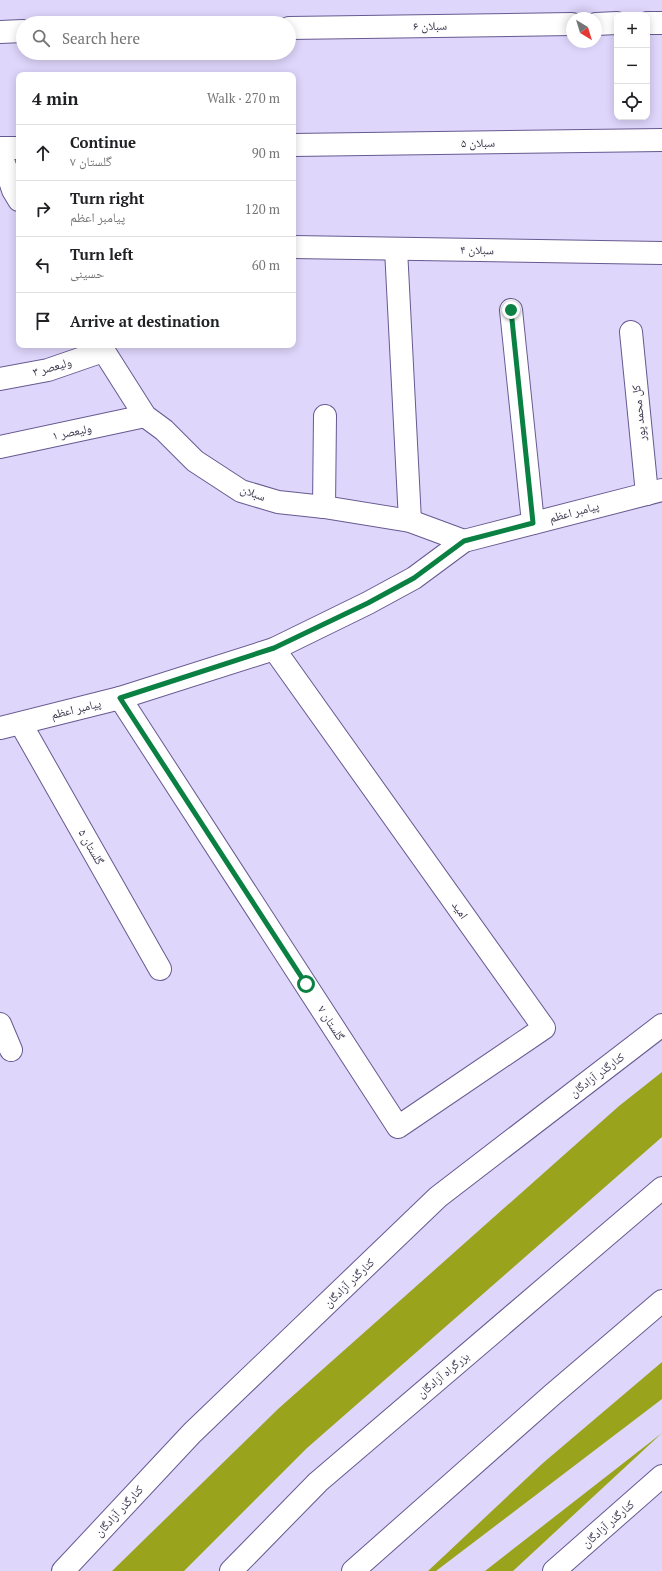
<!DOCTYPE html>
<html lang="en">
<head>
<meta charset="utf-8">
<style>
  body { margin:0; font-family:"PT Serif","Noto Naskh Arabic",serif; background:#f2f2f2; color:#202124 }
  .controls { position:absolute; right:12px; top:12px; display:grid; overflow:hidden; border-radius:8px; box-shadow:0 2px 10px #0003 }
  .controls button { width:36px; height:36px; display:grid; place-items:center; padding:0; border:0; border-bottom:1px solid #e0e0e0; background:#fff; color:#202124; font:20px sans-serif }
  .compass { position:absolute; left:566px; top:12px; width:36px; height:36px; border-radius:50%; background:#fff; box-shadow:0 2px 10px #0003; rotate:142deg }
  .stop { position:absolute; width:12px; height:12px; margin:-9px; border:3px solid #0b8043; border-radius:50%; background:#fff }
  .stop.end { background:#0b8043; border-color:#fff; box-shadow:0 1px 4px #0008 }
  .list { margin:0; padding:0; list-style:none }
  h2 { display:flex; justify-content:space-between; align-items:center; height:52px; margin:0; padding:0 16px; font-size:17px }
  h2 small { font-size:13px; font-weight:400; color:#757577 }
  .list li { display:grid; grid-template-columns:26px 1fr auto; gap:12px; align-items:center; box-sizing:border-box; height:56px; padding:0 16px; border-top:1px solid #e0e0e0 }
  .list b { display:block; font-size:15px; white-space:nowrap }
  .list p { margin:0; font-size:13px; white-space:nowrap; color:#757577 }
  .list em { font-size:13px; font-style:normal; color:#757577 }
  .icon { flex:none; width:22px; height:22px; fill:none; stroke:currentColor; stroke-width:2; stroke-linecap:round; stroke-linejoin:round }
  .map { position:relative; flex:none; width:662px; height:1571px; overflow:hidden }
  .search { position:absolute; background:#fff; box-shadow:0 2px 10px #0003; left:16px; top:16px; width:280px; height:44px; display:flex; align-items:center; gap:10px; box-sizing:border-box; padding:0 14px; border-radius:22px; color:#757577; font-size:15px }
  .panel { position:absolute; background:#fff; box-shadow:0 2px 10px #0003; left:16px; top:72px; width:280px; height:276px; border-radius:8px }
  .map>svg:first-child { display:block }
  .forest { fill:#99a31b }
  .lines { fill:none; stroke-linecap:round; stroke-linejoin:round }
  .street-casing { stroke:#675a90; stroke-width:24 }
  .primary-casing { stroke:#675a90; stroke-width:24 }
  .highway-casing { stroke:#675a90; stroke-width:24 }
  .street { stroke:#fff; stroke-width:22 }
  .primary { stroke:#fff; stroke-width:22 }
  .highway { stroke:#fff; stroke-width:22 }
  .route { stroke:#0b8043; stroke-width:5 }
  .labels { text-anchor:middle; stroke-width:3; stroke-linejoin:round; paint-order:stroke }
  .street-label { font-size:12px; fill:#3b354d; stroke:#fdfdfd }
</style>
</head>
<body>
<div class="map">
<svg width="662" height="1571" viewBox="0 0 662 1571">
  <rect width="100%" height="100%" fill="#ded6fb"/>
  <!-- forest -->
  <g class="forest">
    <path d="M662 1072V1137L307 1448 184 1571H112L278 1409 619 1106Z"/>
    <path d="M662 1362V1399L436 1571H428L543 1463Z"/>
    <path d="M662 1433 513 1571H485Z"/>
  </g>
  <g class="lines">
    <!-- street casing -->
    <g class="street-casing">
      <g id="street">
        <path d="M647 23H662"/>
        <path d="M596 24 617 23"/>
        <path d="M289 28 572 24"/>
        <path d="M0 32 23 31"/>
        <path d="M293 145 662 140"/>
        <path d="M0 148H19"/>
        <path d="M0 151 13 190 19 200"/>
        <path d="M293 247 662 253"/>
        <path d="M396 249 410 521"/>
        <path d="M511 310 533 523"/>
        <path d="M631 332 647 494"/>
        <path d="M100 345 145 416 164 430 195 461 241 491 278 502 324 507 410 521 464 541"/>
        <path d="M0 379 48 370 103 351"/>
        <path d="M0 447 145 416"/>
        <path d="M324 507 325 416"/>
        <path d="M120 698 398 1127 544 1028 274 649"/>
        <path d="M21 724 160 969"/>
        <path d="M0 728 120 698 274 649 368 603 414 578 464 541 662 490"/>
        <path d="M0 1024 11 1050"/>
      </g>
    </g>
    <!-- primary casing -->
    <g class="primary-casing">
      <g id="primary">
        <path d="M63 1571 192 1433 438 1197 662 1025"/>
        <path d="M554 1571 662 1476"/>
      </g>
    </g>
    <!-- highway casing -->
    <g class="highway-casing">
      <g id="highway">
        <path d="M231 1571 318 1482 662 1188"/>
        <path d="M353 1571 552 1395 662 1301"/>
      </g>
    </g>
    <!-- street -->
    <use href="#street" class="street"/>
    <!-- primary -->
    <use href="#primary" class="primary"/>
    <!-- highway -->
    <use href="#highway" class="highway"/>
  </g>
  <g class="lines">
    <!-- route -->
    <path class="route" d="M306 984 120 698 274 648 368 603 414 578 464 541 533 523 511 310"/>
  </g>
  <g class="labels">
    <!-- street labels -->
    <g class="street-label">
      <text transform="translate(430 26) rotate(-1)" y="4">سبلان ۶</text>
      <text transform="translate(478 143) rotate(-1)" y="4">سبلان ۵</text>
      <text transform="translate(477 250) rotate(1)" y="4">سبلان ۴</text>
      <text transform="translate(52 367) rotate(-16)" y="4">ولیعصر ۳</text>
      <text transform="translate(639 413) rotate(-96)" y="4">کل محمد پور</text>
      <text transform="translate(72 432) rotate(-12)" y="4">ولیعصر ۱</text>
      <text transform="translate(253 493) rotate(20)" y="4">سبلان</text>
      <text transform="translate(574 512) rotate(-15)" y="4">پیامبر اعظم</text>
      <text transform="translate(76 709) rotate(-14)" y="4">پیامبر اعظم</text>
      <text transform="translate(91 847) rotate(60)" y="4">گلستان ۵</text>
      <text transform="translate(460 910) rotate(55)" y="4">امید</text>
      <text transform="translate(331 1023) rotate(57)" y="4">گلستان ۷</text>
      <text transform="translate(597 1075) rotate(-37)" y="4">کنارگذر آزادگان</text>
      <text transform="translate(349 1283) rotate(-44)" y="4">کنارگذر آزادگان</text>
      <text transform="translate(443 1375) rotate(-40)" y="4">بزرگراه آزادگان</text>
      <text transform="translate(119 1511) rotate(-47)" y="4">کنارگذر آزادگان</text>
      <text transform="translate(608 1524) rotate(-41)" y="4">کنارگذر آزادگان</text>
    </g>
  </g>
</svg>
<div class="controls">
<button>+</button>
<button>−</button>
<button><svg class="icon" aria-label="locate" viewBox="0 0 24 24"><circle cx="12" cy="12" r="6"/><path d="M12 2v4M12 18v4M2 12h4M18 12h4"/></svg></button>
</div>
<svg class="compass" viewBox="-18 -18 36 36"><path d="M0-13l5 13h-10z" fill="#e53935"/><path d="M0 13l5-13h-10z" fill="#757577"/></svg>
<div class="stop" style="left:306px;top:984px"></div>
<div class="stop end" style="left:511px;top:310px"></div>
<div class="search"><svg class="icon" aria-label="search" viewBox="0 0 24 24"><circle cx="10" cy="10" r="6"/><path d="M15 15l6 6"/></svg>Search here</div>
<section class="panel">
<h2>4 min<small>Walk · 270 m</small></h2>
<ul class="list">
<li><svg class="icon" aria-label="ahead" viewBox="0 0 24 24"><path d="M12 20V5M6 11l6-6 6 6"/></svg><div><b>Continue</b><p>گلستان ۷</p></div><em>90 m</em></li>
<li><svg class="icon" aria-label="right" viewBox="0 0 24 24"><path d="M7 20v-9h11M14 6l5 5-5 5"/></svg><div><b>Turn right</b><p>پیامبر اعظم</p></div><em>120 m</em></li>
<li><svg class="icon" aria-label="left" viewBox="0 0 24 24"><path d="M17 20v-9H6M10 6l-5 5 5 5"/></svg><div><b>Turn left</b><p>حسینی</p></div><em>60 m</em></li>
<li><svg class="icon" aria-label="arrive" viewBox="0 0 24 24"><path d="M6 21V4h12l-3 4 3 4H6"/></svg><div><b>Arrive at destination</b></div></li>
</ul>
</section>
</div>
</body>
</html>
